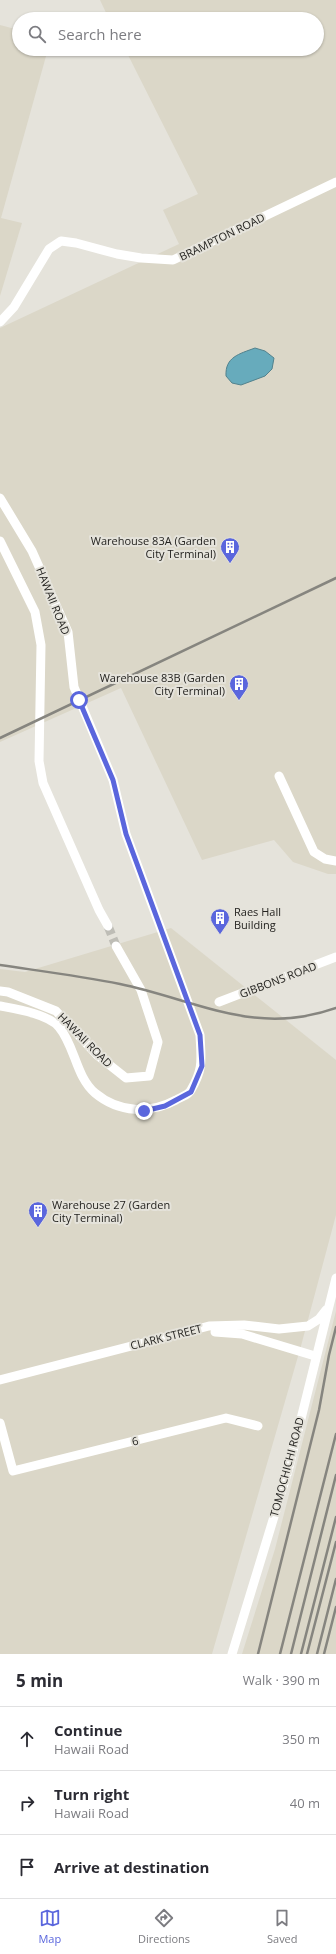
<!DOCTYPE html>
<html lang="en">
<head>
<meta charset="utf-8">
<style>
  body { margin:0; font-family:"Open Sans",sans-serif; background:#f7f7f7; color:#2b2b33 }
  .stop { position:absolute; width:12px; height:12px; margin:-9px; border:3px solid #5a66dd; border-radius:50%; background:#fff }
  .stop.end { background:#5a66dd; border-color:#fff; box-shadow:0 1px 4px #0008 }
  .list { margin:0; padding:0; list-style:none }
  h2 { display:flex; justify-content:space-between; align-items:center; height:52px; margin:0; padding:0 16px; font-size:17px }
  h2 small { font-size:13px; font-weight:400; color:#7c7c81 }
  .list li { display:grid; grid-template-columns:26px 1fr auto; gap:12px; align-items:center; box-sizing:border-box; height:64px; padding:0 16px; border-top:1px solid #e1e1e2 }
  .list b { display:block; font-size:15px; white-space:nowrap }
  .list p { margin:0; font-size:13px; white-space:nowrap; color:#7c7c81 }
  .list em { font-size:13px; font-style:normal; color:#7c7c81 }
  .icon { flex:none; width:22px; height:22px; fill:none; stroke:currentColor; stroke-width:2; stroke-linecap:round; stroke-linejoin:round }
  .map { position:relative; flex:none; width:336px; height:1654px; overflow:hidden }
  .search { position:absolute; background:#fff; box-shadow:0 1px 3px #0004; left:12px; right:12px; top:12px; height:44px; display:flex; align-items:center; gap:10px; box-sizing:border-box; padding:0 14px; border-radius:22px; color:#7c7c81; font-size:15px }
  .sheet { height:244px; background:#fff }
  nav { display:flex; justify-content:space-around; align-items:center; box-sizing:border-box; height:56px; border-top:1px solid #e1e1e2; background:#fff; font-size:11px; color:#7c7c81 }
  nav a { display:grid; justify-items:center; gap:2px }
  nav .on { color:#5a66dd }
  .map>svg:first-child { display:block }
  .built { fill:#dbd7c8 }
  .water { fill:#67abbc; stroke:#53828d }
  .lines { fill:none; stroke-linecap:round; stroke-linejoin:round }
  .minor-tunnel { stroke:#bebdb6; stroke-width:9; stroke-dasharray:9 4.5; stroke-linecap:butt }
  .minor { stroke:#fff; stroke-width:9 }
  .rail { stroke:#86857f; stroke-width:2.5 }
  .route { stroke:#5a66dd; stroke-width:5 }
  .labels { text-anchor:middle; stroke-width:4; stroke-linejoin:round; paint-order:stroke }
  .street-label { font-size:11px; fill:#242320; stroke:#e5e3db }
  .poi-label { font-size:11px; fill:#242320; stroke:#e5e3db; text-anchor:end }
</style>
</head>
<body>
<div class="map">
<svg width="336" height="1654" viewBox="0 0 336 1654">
  <rect width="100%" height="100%" fill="#e5e3db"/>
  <!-- built -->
  <g class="built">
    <path d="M100 0H336V874H328L293 862 274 840 202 860 121 688 0 742V328L179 244 163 210 198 194 125 49H317V19H109Z"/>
    <path d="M0 25 19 30V49H48L1 218 22 223 0 296Z"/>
    <path d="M171 928 336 1060V1215L301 1346 212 1654H0V969L25 972Z"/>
    <path d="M336 1311V1654H242L275 1549Z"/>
  </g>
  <!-- water -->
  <path class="water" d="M255 348 265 351 274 358 272 369 265 376 241 385 232 383 226 376C225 357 239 354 255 348Z"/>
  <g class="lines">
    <!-- minor-tunnel -->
    <path class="minor-tunnel" d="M108 926 116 946"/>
    <!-- minor -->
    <g class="minor">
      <path d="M0 322 14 307 49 249 61 241 76 243 117 254 141 258 173 260 336 182"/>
      <path d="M0 498 32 551 68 632 74 687 113 780 126 834 200 1035C201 1059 204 1068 191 1090 189 1095 181 1097 176 1100 150 1114 119 1113 95 1093 76 1077 75 1046 59 1027 48 1014 16 1009 0 1006"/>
      <path d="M0 541 35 612 41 645 39 761 43 783 99 910 108 926"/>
      <path d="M279 776 314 852 325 859 336 861"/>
      <path d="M0 991 8 992 56 1011 97 1055 126 1078 149 1076 158 1042 141 990 116 946"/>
      <path d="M219 1002 336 957"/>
      <path d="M215 1332 242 1334 315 1356"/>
      <path d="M0 1380 209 1326 244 1325 279 1329 308 1326 319 1319 326 1310"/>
      <path d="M0 1423 13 1471 226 1418 258 1426"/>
      <path d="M232 1654 288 1471 336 1278"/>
    </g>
    <!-- rail -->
    <g class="rail">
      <path d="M0 738 336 578"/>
      <path d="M0 965C40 971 80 976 120 984 197 1000 255 1037 336 1008"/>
      <path d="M258 1654 319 1410 329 1355 336 1327"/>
      <path d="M280 1654 336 1434"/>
      <path d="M291 1654 336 1475"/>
      <path d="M301 1654 336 1517"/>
      <path d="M307 1654 336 1542"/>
      <path d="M317 1654 336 1579"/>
      <path d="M324 1654 336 1607"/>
    </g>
  </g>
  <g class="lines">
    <!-- route -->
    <path class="route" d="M79 700 113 780 126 834 200 1035 202 1066 191 1092 165 1106 144 1111"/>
  </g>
  <!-- icons -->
  <defs>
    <g id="building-pin" transform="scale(1)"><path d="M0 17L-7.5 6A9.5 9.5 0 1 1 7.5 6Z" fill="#5a66dd" stroke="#e5e3db"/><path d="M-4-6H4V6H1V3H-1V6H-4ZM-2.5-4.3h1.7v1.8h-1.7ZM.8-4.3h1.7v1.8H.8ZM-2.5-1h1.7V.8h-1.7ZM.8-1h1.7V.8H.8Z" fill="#fff"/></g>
  </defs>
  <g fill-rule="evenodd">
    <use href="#building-pin" x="230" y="547"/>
    <use href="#building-pin" x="239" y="684"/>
    <use href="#building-pin" x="220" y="918"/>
    <use href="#building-pin" x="38" y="1211"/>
  </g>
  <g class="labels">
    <!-- street labels -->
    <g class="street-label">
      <text transform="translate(222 237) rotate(-26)" y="4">BRAMPTON ROAD</text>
      <text transform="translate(53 601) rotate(68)" y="4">HAWAII ROAD</text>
      <text transform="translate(278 980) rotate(-21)" y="4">GIBBONS ROAD</text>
      <text transform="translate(85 1040) rotate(45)" y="4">HAWAII ROAD</text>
      <text transform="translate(166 1337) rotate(-14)" y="4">CLARK STREET</text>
      <text transform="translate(135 1441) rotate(-14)" y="4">6</text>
      <text transform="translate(287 1467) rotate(-75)" y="4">TOMOCHICHI ROAD</text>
    </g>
    <!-- poi labels -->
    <g class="poi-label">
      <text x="216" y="545">Warehouse 83A (Garden<tspan x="216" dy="13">City Terminal)</tspan></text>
      <text x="225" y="682">Warehouse 83B (Garden<tspan x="225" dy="13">City Terminal)</tspan></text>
      <text x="234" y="916" text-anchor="start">Raes Hall<tspan x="234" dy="13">Building</tspan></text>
      <text x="52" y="1209" text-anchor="start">Warehouse 27 (Garden<tspan x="52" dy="13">City Terminal)</tspan></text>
    </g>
  </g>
</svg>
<div class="stop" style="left:79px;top:700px"></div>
<div class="stop end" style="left:144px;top:1111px"></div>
<div class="search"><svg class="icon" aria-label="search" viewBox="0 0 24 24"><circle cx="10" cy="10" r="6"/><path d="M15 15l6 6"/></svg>Search here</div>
</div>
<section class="sheet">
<h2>5 min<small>Walk · 390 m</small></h2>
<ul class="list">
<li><svg class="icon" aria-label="ahead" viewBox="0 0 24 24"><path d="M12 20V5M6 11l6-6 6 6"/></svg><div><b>Continue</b><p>Hawaii Road</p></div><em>350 m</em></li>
<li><svg class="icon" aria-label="right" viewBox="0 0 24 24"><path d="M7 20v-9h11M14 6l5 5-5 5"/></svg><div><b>Turn right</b><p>Hawaii Road</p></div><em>40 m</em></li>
<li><svg class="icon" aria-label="arrive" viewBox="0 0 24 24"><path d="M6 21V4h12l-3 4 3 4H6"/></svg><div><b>Arrive at destination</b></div></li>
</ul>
</section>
<nav>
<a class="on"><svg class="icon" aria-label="map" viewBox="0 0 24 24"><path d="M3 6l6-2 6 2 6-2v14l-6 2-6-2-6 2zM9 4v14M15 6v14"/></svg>Map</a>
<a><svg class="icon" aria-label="directions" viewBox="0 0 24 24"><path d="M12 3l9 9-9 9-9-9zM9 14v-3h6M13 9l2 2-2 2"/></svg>Directions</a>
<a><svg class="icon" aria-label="saved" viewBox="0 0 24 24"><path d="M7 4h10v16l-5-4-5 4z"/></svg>Saved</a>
</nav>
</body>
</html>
